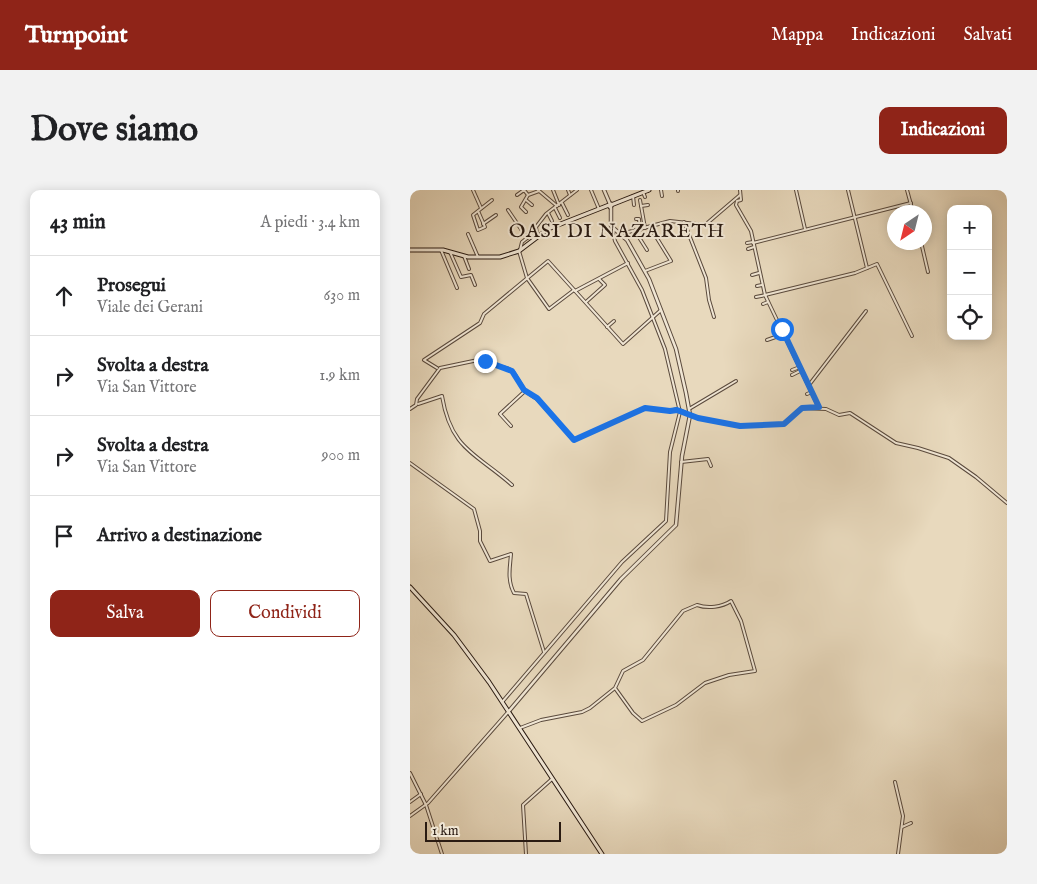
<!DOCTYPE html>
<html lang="it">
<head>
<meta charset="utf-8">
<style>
  body { margin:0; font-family:"IM FELL English",serif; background:#f2f2f2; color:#202124 }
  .controls { position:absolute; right:15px; top:15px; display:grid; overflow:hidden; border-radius:10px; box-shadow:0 2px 12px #0003 }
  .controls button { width:45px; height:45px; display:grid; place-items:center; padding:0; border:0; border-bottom:1px solid #e0e0e0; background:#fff; color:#202124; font:25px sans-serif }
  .compass { position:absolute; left:477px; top:15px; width:45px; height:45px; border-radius:50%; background:#fff; box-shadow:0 2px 12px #0003; rotate:215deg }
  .scale { position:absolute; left:15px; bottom:12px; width:136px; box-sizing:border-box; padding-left:5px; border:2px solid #2a1b12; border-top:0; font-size:14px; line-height:18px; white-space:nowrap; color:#2a1b12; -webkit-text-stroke:4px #f0e6d4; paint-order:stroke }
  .stop { position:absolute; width:15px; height:15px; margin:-11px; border:4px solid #1a73e8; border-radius:50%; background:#fff }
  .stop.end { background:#1a73e8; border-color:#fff; box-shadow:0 1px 5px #0008 }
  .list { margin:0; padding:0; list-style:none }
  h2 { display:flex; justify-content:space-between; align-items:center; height:65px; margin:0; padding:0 20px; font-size:21px }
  h2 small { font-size:16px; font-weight:400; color:#757577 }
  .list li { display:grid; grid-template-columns:32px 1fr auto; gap:15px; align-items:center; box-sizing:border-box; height:80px; padding:0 20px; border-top:1px solid #e0e0e0 }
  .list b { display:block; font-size:19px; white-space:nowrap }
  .list p { margin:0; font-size:16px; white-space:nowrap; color:#757577 }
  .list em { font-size:16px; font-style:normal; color:#757577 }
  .actions { display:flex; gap:10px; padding:15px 20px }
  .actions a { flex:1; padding:11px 0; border:1px solid #8f2418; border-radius:10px; text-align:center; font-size:18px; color:#8f2418 }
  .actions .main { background:#8f2418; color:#fff }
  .icon { flex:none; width:28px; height:28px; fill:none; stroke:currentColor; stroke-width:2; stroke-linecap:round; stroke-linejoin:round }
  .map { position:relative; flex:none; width:597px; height:664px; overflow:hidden; border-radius:10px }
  header { display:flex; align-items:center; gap:30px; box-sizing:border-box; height:70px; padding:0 25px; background:#8f2418; color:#fff }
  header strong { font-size:24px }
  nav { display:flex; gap:28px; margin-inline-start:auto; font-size:18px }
  .intro { display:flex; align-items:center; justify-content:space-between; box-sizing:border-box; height:120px; padding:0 30px }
  h1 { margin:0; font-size:35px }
  .button { padding:12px 22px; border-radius:10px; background:#8f2418; color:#fff; font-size:18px; font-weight:700 }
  main { display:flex; gap:30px; padding:0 30px }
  aside { flex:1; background:#fff; border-radius:10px; box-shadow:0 2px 12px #0003 }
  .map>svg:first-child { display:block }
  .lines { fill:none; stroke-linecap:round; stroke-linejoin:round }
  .minor-casing { stroke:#5a4a3d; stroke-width:4 }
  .tertiary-casing { stroke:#5a4a3d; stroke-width:4.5 }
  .secondary-casing { stroke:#2a1b12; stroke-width:5 }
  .minor { stroke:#f0e6d4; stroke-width:2 }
  .tertiary { stroke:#f0e6d4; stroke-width:2.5 }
  .secondary { stroke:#f0e6d4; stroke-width:3 }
  .route { stroke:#1a73e8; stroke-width:6 }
  .labels { text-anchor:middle; stroke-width:4; stroke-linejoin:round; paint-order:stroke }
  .quarter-label { font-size:20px; letter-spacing:1px; fill:#2a1b12; stroke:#f0e6d4 }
</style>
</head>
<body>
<header>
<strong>Turnpoint</strong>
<nav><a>Mappa</a><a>Indicazioni</a><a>Salvati</a></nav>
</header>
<div class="intro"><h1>Dove siamo</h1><a class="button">Indicazioni</a></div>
<main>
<aside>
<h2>43 min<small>A piedi · 3.4 km</small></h2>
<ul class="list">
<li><svg class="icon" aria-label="ahead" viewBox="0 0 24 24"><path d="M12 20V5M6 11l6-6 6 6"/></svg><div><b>Prosegui</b><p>Viale dei Gerani</p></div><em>630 m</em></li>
<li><svg class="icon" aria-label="right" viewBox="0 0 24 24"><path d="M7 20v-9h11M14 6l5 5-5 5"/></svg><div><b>Svolta a destra</b><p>Via San Vittore</p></div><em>1.9 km</em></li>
<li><svg class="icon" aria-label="right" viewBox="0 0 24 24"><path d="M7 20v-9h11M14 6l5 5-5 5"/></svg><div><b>Svolta a destra</b><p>Via San Vittore</p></div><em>900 m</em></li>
<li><svg class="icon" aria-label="arrive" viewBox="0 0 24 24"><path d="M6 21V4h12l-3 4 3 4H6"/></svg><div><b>Arrivo a destinazione</b></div></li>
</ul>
<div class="actions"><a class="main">Salva</a><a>Condividi</a></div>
</aside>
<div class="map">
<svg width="597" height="664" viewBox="0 0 597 664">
  <rect width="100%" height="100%" fill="#e8d9bd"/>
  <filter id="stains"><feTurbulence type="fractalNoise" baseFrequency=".004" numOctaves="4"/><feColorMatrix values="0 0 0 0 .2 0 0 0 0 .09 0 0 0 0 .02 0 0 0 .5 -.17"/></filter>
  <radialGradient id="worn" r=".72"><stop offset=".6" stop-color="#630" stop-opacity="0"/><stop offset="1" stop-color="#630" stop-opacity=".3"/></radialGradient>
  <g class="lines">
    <!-- minor casing -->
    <g class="minor-casing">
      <g id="minor">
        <path d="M63 0 71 18"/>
        <path d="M128 0 147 16"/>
        <path d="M143 0 149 15"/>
        <path d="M158 0 160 5"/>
        <path d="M181 0 189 19"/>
        <path d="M251 0 252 6"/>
        <path d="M268 0V1"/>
        <path d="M330 0 331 10 327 11 326 15 341 41 355 105 409 218"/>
        <path d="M386 0 395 39"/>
        <path d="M438 0 457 78"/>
        <path d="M497 0 503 22"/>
        <path d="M233 2 235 7"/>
        <path d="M107 5 114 0 118 5"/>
        <path d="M223 6 224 15"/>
        <path d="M116 10 122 15"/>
        <path d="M230 10 235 38"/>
        <path d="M152 13 158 25"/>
        <path d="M231 16 238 15"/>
        <path d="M145 18 150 28"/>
        <path d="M98 20 117 48"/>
        <path d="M68 21 75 37 68 40 63 25 82 10"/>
        <path d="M116 22 111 17 118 5 129 1"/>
        <path d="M138 23 142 31"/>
        <path d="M226 29H229L230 40"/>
        <path d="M274 32 296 88 299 110 304 127"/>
        <path d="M73 34 86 25"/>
        <path d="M225 41 237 60"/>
        <path d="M58 44 68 67"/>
        <path d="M211 44 260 31 295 35 330 5"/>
        <path d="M123 49 127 44 126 37 136 24 167 0"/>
        <path d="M511 52 518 82"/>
        <path d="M337 53 343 52"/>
        <path d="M343 53 501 13"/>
        <path d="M338 59 344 57"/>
        <path d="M31 60 47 98"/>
        <path d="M110 60 112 52 126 41"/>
        <path d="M109 61 117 88 139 119 164 100"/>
        <path d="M40 62 51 87 61 85 65 95"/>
        <path d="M54 66 59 79"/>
        <path d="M235 81 261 71 240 37"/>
        <path d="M342 85 349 83"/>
        <path d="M347 96 352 95"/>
        <path d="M165 101 218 73"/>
        <path d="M355 105 445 83 467 74 502 146"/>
        <path d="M346 107 356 105"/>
        <path d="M176 112 195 95 189 89"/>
        <path d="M353 114 358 112"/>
        <path d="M197 137 204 131"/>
        <path d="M357 150 374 144"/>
        <path d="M27 178 14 170 70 133 74 124 138 71 213 154 251 120"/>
        <path d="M382 180 390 177"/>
        <path d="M382 185 392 180"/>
        <path d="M399 195 456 121"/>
        <path d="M397 204 402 202"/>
        <path d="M8 214 32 206C41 260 66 263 102 295"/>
        <path d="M0 219 6 215 7 209 30 178 68 170 99 179 104 183 115 201 127 209 164 250 235 218 260 221 267 219 288 228 330 236 374 234 392 218 416 219 429 225 440 223 486 253 508 258 539 268 566 287 597 313"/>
        <path d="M279 219 326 191"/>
        <path d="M101 236 90 224 115 201"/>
        <path d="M271 272 298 269 301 276"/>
        <path d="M0 273 64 319 70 341V351L80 371 101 364C100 377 97 390 104 403L116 404 134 462"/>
        <path d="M93 511 212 372 256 331 260 262 270 222 255 159 232 100 205 51 202 39"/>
        <path d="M110 538 131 530 172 522 180 518 205 498 213 481 233 470 273 421 287 415C298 419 312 417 321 411L331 431 345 481 319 485 295 493 266 515 232 531 223 523 205 498"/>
        <path d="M0 583 16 615 32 664"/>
        <path d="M485 592 493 626 488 664"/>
        <path d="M0 612 11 604"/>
        <path d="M0 626 18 613 99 521"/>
        <path d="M492 637 501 633"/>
        <path d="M116 664 113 615 142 589"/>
      </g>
    </g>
    <!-- tertiary casing -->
    <g class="tertiary-casing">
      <g id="tertiary">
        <path d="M194 0 200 14"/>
        <path d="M99 521 211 389 266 335 272 266 280 225 276 203 266 159 239 89 217 50 201 36V17"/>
      </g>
    </g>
    <!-- secondary casing -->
    <g class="secondary-casing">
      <g id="secondary">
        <path d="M201 14V16L200 17 199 15Z"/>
        <path d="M201 15 239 0"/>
        <path d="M0 60H33L58 67H90L109 61 138 39 199 15"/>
        <path d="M0 397 44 445 79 492 192 664"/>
      </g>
    </g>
    <!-- minor -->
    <use href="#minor" class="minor"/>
    <!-- tertiary -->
    <use href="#tertiary" class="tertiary"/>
    <!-- secondary -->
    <use href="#secondary" class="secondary"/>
  </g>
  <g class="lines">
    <!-- route -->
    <path class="route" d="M75 171 102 181 114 200 127 208 164 250 235 218 260 221 267 220 288 228 330 236 374 234 392 218 409 217 372 139"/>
  </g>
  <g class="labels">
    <!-- quarter labels -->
    <g class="quarter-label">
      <text x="207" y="47">OASI DI NAZARETH</text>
    </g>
  </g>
  <rect width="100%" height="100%" filter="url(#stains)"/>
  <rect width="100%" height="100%" fill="url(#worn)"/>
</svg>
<div class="controls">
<button>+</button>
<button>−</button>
<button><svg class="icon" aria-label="locate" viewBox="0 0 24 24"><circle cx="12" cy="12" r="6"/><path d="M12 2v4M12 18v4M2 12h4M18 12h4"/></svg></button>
</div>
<svg class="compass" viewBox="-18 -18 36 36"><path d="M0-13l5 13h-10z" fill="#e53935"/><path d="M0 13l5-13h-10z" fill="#757577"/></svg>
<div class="scale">1 km</div>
<div class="stop" style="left:372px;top:139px"></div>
<div class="stop end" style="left:75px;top:171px"></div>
</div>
</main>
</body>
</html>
